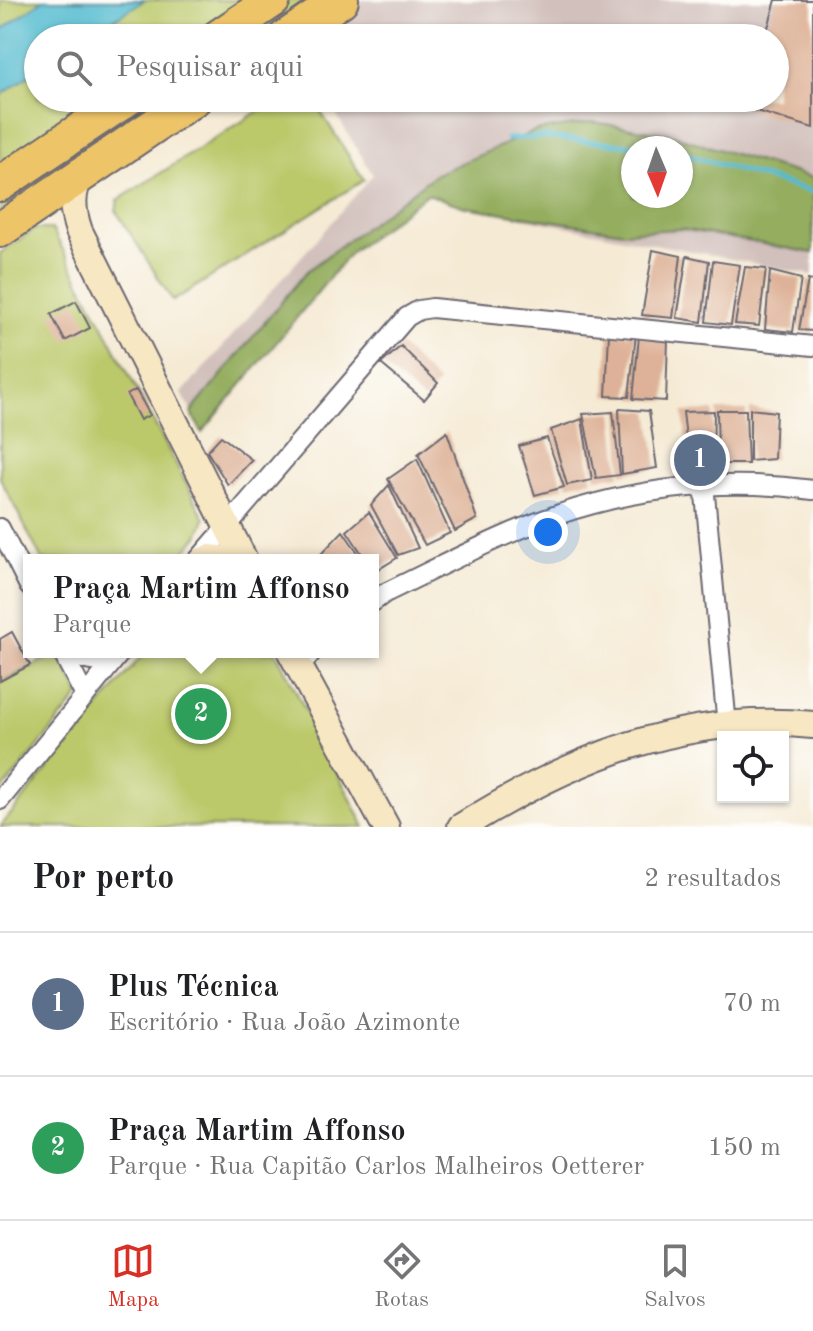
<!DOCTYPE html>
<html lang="pt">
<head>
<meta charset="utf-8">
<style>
  body { margin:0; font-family:"Old Standard TT",serif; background:#f6f6f6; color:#202124 }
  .controls { position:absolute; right:24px; bottom:24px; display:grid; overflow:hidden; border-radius:0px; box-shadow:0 2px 6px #0004 }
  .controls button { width:72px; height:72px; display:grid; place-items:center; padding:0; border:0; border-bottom:2px solid #e0e0e0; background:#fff; color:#202124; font:40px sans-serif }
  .compass { position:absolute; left:621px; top:136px; width:72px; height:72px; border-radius:50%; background:#fff; box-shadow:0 2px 6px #0004; rotate:178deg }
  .you { position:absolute; left:548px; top:532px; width:28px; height:28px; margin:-20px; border:6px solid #fff; border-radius:50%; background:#1a73e8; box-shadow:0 0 0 12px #1a73e833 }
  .badge { display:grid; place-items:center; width:52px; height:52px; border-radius:50%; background:#d93025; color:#fff; font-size:26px; font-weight:700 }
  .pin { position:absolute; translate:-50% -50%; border:4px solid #fff; box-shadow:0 2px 8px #0006 }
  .popup { position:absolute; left:23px; top:554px; width:356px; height:104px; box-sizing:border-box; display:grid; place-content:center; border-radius:0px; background:#fff; filter:drop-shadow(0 2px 6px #0005); font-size:26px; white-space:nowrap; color:#757577 }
  .popup b { font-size:30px; color:#202124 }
  .popup::after { content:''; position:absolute; left:50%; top:100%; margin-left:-16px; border:16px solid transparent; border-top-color:#fff }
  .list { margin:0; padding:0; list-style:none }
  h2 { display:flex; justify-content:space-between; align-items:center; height:104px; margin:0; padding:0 32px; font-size:34px }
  h2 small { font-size:26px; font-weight:400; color:#757577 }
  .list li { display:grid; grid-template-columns:52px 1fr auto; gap:24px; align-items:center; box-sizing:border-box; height:144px; padding:0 32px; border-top:2px solid #e0e0e0 }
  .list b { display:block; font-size:30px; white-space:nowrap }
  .list p { margin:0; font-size:26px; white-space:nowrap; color:#757577 }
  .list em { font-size:26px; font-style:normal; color:#757577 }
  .icon { flex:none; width:44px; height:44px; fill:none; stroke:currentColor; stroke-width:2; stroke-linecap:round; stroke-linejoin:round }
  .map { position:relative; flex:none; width:813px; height:827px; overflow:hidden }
  .search { position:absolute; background:#fff; box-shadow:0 2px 6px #0004; left:24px; right:24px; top:24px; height:88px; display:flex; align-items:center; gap:20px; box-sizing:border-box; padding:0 28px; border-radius:44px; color:#757577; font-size:30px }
  .sheet { height:392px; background:#fff }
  nav { display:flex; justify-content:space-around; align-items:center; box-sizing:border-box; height:112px; border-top:2px solid #e0e0e0; background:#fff; font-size:22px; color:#757577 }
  nav a { display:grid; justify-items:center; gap:4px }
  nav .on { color:#d93025 }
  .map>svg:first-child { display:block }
  .industrial { fill:#d1c0bc; fill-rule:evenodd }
  .green { fill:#bbc96b; stroke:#6e7653; stroke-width:2 }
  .forest { fill:#94ad5f; stroke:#5b684d; stroke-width:2; fill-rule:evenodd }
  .water { fill:#53bbd0; stroke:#3a6e86; stroke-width:2 }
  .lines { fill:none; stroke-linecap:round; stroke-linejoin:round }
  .stream { stroke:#53bbd0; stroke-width:5 }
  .building { fill:#deb298 }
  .street-casing { stroke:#6c6871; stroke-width:22 }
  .secondary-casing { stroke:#6c6871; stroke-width:30 }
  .highway-casing { stroke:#6c6871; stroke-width:38 }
  .street { stroke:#fff; stroke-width:18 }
  .secondary { stroke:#f8e7c3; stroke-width:26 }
  .highway { stroke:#eec469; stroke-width:34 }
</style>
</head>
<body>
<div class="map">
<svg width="813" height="827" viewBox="0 0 813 827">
  <rect width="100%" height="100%" fill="#fdfcf7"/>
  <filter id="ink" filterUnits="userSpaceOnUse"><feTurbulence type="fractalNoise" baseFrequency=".0125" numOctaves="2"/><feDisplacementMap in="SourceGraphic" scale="16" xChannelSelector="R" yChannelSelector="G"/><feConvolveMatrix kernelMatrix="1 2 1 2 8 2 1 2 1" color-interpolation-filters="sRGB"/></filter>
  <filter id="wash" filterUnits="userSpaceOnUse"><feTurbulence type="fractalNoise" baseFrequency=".006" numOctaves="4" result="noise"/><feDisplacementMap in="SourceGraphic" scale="32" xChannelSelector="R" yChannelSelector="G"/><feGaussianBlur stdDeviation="1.8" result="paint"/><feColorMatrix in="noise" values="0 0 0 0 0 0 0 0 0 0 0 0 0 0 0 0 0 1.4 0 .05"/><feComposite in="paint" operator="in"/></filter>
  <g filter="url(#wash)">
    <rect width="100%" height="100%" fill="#f5ead4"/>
    <!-- industrial -->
    <path class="industrial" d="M358 0H813V275L465 207 427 194 350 253 202 433 182 393 373 175 326 98H775V38H309ZM633 148H681V196H633Z"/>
    <!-- green -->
    <g class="green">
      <path d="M1 0H258L197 38H38V98H109L0 172Z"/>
      <path d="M289 0H323L267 38H236Z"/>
      <path d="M145 98H178L0 218V198Z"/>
      <path d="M279 98H312L364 180 173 301 116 211 118 200Z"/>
      <path d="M35 229H52L205 519 198 536 177 560H42L0 478V253Z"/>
      <path d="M145 652H276L365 827H0Z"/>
      <path d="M58 653 80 695 0 793V682Z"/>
    </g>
    <!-- forest -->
    <path class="forest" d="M593 122 668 134 813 178V253L681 229 623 232 465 207 427 194 350 253 202 433 191 412 307 271 436 174 535 131ZM633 148H681V196H633Z"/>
    <!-- water -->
    <path class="water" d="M43 0H145L84 38H38V69L0 96V31Z"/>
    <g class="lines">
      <!-- stream -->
      <g class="stream">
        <path d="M507 139 544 137 662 148"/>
        <path d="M681 153 813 192"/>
      </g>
    </g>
    <g id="blocks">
      <!-- building -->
      <g class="building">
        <path d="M776 0H813V128L743 107 746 98H775V38H765Z"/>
        <path d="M653 250 681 256 673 318 642 315Z"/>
        <path d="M687 256 709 261 702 322 677 318Z"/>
        <path d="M713 261 740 265 731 325 706 322Z"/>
        <path d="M745 267 766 269 759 326 735 324Z"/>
        <path d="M770 271 801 279 793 332 765 329Z"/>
        <path d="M808 280 813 281V331L799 330Z"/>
        <path d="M76 301 90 328 65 341 51 314Z"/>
        <path d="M609 334H636L629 397 606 396Z"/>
        <path d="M639 336 668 339 666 401 633 399Z"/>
        <path d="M401 346 438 383 424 400 381 364Z"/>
        <path d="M136 390 150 415 140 420 127 395Z"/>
        <path d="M619 409 649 411 657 468 622 474Z"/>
        <path d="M750 409 776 412 774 459 750 461Z"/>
        <path d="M717 410H746L748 464H718Z"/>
        <path d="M714 411 713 464H689L683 412Z"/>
        <path d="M613 412 620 475 596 478 583 414Z"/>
        <path d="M582 419 592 480 567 485 551 430Z"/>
        <path d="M447 432 477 519 455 531 418 454Z"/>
        <path d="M221 436 252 460 228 485 207 451Z"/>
        <path d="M547 438 564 487 535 495 519 446Z"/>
        <path d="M417 459 450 533 425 545 388 479Z"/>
        <path d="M389 485 418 548 398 555 371 505Z"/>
        <path d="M369 512 397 558 374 572 373 560H366L347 531Z"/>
        <path d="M343 531 363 560H325L321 554Z"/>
        <path d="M12 632 30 665 0 681V639Z"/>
      </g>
    </g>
  </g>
  <g filter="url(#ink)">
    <use href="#blocks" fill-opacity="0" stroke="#6c6871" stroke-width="2"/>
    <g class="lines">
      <!-- street casing -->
      <g class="street-casing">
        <g id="street">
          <path d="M704 484 727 726"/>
          <path d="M0 528 29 586"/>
          <path d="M198 560 407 317 419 310 432 308 813 346"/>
          <path d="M373 602 385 593C452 561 520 523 593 504 665 485 740 480 813 490"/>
          <path d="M62 652 85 696"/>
          <path d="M71 652C86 664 102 664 117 654"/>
          <path d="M299 668 312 652"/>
          <path d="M0 800 121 652"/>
        </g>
      </g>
      <!-- secondary casing -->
      <g class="secondary-casing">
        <g id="secondary">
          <path d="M82 174C70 192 72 211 79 231L244 560"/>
          <path d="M204 560 210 558 227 560"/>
          <path d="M291 652 386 827"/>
          <path d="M461 827C569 760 683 711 813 725"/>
        </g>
      </g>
      <!-- highway casing -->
      <g class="highway-casing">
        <g id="highway">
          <path d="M217 38 273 0"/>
          <path d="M285 38 341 0"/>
          <path d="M0 184 128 98"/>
          <path d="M0 230 195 98"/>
        </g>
      </g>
      <!-- street -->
      <use href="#street" class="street"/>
      <!-- secondary -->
      <use href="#secondary" class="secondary"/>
      <!-- highway -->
      <use href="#highway" class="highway"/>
    </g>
  </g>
</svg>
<div class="controls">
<button><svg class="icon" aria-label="locate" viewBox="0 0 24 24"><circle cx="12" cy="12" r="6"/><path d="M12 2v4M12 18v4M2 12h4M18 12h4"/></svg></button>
</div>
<svg class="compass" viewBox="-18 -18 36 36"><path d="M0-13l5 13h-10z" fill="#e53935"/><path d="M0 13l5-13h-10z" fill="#757577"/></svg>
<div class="you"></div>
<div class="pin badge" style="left:700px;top:460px;background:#5c6f8a">1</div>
<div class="pin badge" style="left:201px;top:714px;background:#2e9e5b">2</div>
<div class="popup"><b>Praça Martim Affonso</b>Parque</div>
<div class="search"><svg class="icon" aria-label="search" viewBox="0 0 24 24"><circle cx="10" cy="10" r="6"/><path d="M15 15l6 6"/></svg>Pesquisar aqui</div>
</div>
<section class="sheet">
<h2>Por perto<small>2 resultados</small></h2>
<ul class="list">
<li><span class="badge" style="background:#5c6f8a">1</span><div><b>Plus Técnica</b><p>Escritório · Rua João Azimonte</p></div><em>70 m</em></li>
<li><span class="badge" style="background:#2e9e5b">2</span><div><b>Praça Martim Affonso</b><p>Parque · Rua Capitão Carlos Malheiros Oetterer</p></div><em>150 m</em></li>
</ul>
</section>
<nav>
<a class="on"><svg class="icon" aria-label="map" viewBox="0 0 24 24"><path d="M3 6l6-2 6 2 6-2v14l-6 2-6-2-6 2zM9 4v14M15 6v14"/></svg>Mapa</a>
<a><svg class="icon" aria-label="directions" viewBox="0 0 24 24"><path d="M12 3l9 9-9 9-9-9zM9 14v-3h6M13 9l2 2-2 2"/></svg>Rotas</a>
<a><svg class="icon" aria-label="saved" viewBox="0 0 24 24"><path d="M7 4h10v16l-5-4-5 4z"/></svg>Salvos</a>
</nav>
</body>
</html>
